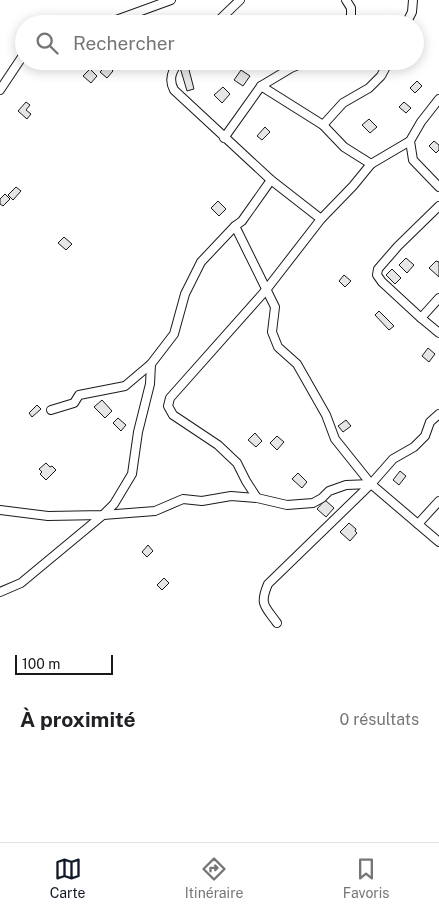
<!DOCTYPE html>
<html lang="fr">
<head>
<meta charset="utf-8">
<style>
  body { margin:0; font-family:"Public Sans",sans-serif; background:#f6f6f6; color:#202124 }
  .scale { position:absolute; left:15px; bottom:12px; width:98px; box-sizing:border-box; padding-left:5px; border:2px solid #1a1a1a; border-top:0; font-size:14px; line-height:18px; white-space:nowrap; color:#1a1a1a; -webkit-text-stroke:4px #fff; paint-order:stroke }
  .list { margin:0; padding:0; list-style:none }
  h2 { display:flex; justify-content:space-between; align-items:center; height:65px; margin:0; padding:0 20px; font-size:21px }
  h2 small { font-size:16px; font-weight:400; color:#757577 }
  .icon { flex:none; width:28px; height:28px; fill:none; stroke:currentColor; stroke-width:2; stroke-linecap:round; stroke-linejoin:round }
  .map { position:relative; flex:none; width:439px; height:687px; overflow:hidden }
  .search { position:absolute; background:#fff; box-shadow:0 2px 12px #0003; left:15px; right:15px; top:15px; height:55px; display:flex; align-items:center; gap:12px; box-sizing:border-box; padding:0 18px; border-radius:28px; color:#757577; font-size:19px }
  .sheet { height:155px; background:#fff }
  nav { display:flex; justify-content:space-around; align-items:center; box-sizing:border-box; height:70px; border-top:1px solid #e0e0e0; background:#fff; font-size:14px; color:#757577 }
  nav a { display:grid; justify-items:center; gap:2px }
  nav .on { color:#111827 }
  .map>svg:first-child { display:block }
  .building { fill:#e6e6e6; stroke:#1a1a1a }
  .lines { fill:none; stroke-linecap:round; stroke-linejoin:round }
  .minor-casing { stroke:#1a1a1a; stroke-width:10 }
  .minor { stroke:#fff; stroke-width:8 }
</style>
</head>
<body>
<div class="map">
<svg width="439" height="687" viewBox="0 0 439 687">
  <rect width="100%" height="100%" fill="#fff"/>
  <!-- building -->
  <g class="building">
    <path d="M187 62 194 89 187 91 179 64Z"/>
    <path d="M107 65 113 71 107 78 100 72Z"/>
    <path d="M90 69 97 76 91 83 83 76Z"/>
    <path d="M241 70 250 76 243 86 234 80Z"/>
    <path d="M417 81 422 86 415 93 410 88Z"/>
    <path d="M223 87 230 94 222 103 214 95Z"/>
    <path d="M26 102 30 105 26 110 31 114 27 119 18 111Z"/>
    <path d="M404 102 411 108 406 113 399 107Z"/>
    <path d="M369 119 377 127 370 133 362 125Z"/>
    <path d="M265 127 270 132 262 140 257 136Z"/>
    <path d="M434 141 439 145V150L436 153 429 146Z"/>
    <path d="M16 187 21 191 13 200 8 195Z"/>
    <path d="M5 194 10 199 3 206 0 204V199Z"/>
    <path d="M218 201 226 209 219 216 211 208Z"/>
    <path d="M64 237 72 244 66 250 58 243Z"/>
    <path d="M406 258 414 265 407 273 399 265Z"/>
    <path d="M436 261 439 262V277L429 268Z"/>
    <path d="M392 269 401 278 395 284 386 275Z"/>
    <path d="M344 275 351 281 345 287 339 281Z"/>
    <path d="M379 311 394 326 389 330 375 315Z"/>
    <path d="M428 348 435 354 429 362 422 356Z"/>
    <path d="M102 400 112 411 105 418 94 407Z"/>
    <path d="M37 405 41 409 32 417 29 413Z"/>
    <path d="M118 418 126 425 121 431 113 423Z"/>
    <path d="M346 420 351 426 343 432 338 426Z"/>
    <path d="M255 433 262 441 256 447 248 440Z"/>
    <path d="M277 436 284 442 277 450 270 443Z"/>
    <path d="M46 463 50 467 52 466 56 470 46 480 40 474 42 472 39 469Z"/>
    <path d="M400 471 406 476 399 485 393 480Z"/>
    <path d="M298 473 307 482 302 488 292 479Z"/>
    <path d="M325 500 334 508 326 517 317 509Z"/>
    <path d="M349 523 356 529 355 531 357 533 350 541 340 532Z"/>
    <path d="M148 545 153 551 147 557 142 552Z"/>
    <path d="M164 578 169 583 162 590 157 585Z"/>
  </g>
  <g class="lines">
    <!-- minor casing -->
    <g class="minor-casing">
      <g id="minor">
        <path d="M105 24 171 0"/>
        <path d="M215 24 240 0"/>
        <path d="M341 24 351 17V8L346 0"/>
        <path d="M406 24 412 12 413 0"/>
        <path d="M180 61C172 70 168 79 174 90L271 180 321 219"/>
        <path d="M261 86 291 68 308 61"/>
        <path d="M0 90 24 54"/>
        <path d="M439 99 421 122 410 141 413 160 439 187"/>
        <path d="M323 125 343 103 369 88 381 76 389 61"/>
        <path d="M224 138 261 86 323 125 344 147 371 164"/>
        <path d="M235 226 275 307 272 332 278 347 297 364 326 415 335 439 371 484 439 542"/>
        <path d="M439 298 421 318 439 333"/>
        <path d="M421 318 382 282 377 275 378 269 398 246 439 206"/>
        <path d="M51 410 74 403 79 395 125 386 151 364"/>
        <path d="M257 498 246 481 237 463 218 445 173 415 168 406 170 398 266 290 321 219 353 186 371 164 410 141"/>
        <path d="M0 510 48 516 103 515 155 511 183 499 202 501 231 496 257 498 287 505 313 503 322 498 329 491 346 485 371 484"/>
        <path d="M418 524 439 501"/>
        <path d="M0 592 21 583 103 515 114 504 132 474 138 432 150 384 151 364 174 334 185 294 201 262 235 226 242 221 271 180"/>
        <path d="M277 623C265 606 259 605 268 584L371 484 393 459 414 447 425 436 430 422 439 414"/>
      </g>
    </g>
    <!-- minor -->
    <use href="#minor" class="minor"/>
  </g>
</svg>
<div class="scale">100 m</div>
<div class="search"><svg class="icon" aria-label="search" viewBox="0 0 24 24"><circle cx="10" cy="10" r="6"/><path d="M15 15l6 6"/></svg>Rechercher</div>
</div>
<section class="sheet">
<h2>À proximité<small>0 résultats</small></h2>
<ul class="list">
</ul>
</section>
<nav>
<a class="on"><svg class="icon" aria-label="map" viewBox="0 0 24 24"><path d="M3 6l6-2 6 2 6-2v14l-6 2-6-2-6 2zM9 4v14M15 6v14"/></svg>Carte</a>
<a><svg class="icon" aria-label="directions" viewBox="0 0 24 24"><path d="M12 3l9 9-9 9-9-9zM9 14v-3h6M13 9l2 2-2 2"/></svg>Itinéraire</a>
<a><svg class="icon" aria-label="saved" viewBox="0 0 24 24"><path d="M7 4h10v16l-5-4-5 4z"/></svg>Favoris</a>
</nav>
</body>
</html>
